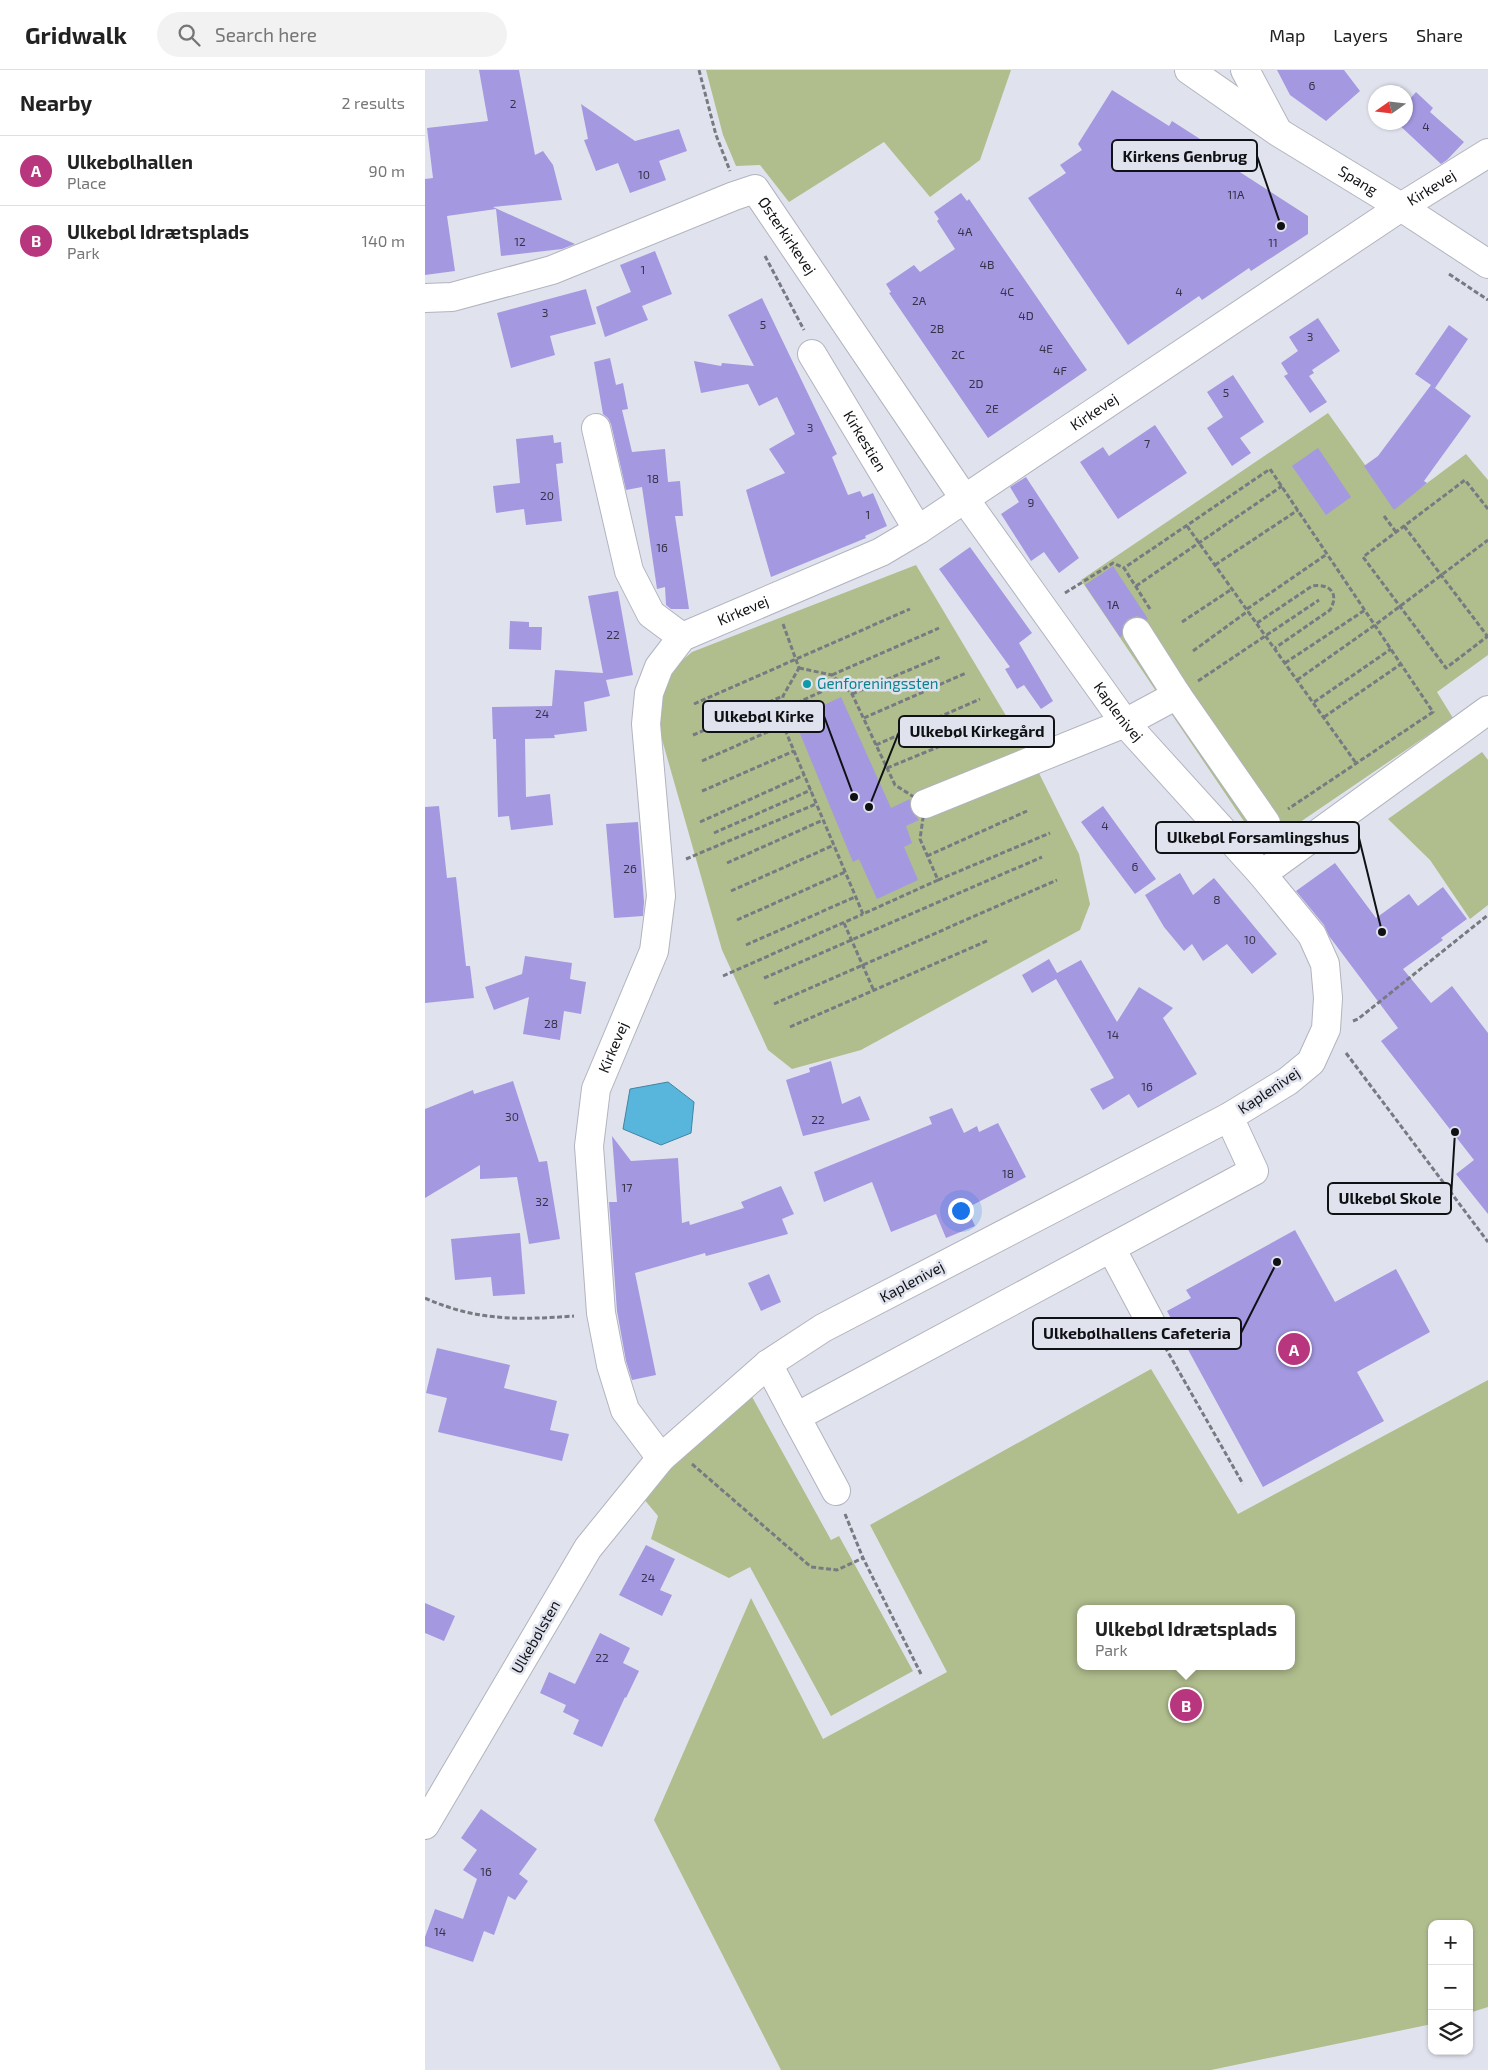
<!DOCTYPE html>
<html lang="en">
<head>
<meta charset="utf-8">
<style>
  body { margin:0; font-family:"Exo 2",sans-serif; background:#f2f2f2; color:#222 }
  .controls { position:absolute; right:15px; bottom:15px; display:grid; overflow:hidden; border-radius:10px; box-shadow:0 1px 4px #0004 }
  .controls button { width:45px; height:45px; display:grid; place-items:center; padding:0; border:0; border-bottom:1px solid #e0e0e0; background:#fff; color:#222; font:25px sans-serif }
  .compass { position:absolute; left:943px; top:15px; width:45px; height:45px; border-radius:50%; background:#fff; box-shadow:0 1px 4px #0004; rotate:256deg }
  .you { position:absolute; left:535px; top:1140px; width:18px; height:18px; margin:-12px; border:4px solid #fff; border-radius:50%; background:#1a73e8; box-shadow:0 0 0 8px #1a73e833 }
  .badge { display:grid; place-items:center; width:32px; height:32px; border-radius:50%; background:#b8367e; color:#fff; font-size:16px; font-weight:700 }
  .pin { position:absolute; translate:-50% -50%; border:2px solid #fff; box-shadow:0 1px 5px #0006 }
  .popup { position:absolute; left:652px; top:1535px; width:218px; height:65px; box-sizing:border-box; display:grid; place-content:center; border-radius:10px; background:#fff; filter:drop-shadow(0 1px 4px #0005); font-size:16px; white-space:nowrap; color:#767676 }
  .popup b { font-size:19px; color:#222 }
  .popup::after { content:''; position:absolute; left:50%; top:100%; margin-left:-10px; border:10px solid transparent; border-top-color:#fff }
  .list { margin:0; padding:0; list-style:none }
  h2 { display:flex; justify-content:space-between; align-items:center; height:65px; margin:0; padding:0 20px; font-size:21px }
  h2 small { font-size:16px; font-weight:400; color:#767676 }
  .list li { display:grid; grid-template-columns:32px 1fr auto; gap:15px; align-items:center; box-sizing:border-box; height:70px; padding:0 20px; border-top:1px solid #e0e0e0 }
  .list b { display:block; font-size:19px; white-space:nowrap }
  .list p { margin:0; font-size:16px; white-space:nowrap; color:#767676 }
  .list em { font-size:16px; font-style:normal; color:#767676 }
  .icon { flex:none; width:28px; height:28px; fill:none; stroke:currentColor; stroke-width:2; stroke-linecap:round; stroke-linejoin:round }
  .map { position:relative; flex:none; width:1063px; height:2000px; overflow:hidden }
  header { display:flex; align-items:center; gap:30px; box-sizing:border-box; height:70px; padding:0 25px; background:#fff; border-bottom:1px solid #e0e0e0 }
  header strong { font-size:24px }
  nav { display:flex; gap:28px; margin-inline-start:auto; font-size:18px }
  .search { width:350px; height:45px; background:#f2f2f2; display:flex; align-items:center; gap:12px; box-sizing:border-box; padding:0 18px; border-radius:28px; color:#767676; font-size:19px }
  main { display:flex }
  aside { flex:1; background:#fff }
  .map>svg:first-child { display:block }
  .green { fill:#b0bd8d; fill-rule:evenodd }
  .water { fill:#58b6dd; stroke:#4284a1 }
  .building { fill:#a498e1 }
  .lines { fill:none; stroke-linecap:round; stroke-linejoin:round }
  .minor-casing { stroke:#b1b4be; stroke-width:30 }
  .path { stroke:#787a81; stroke-width:3; stroke-dasharray:5 2.5; stroke-linecap:butt }
  .minor { stroke:#fff; stroke-width:28 }
  .culture-dot { fill:#0f9aa8; stroke:#e0e3ee; stroke-width:2 }
  .labels { text-anchor:middle; stroke-width:5; stroke-linejoin:round; paint-order:stroke }
  .number-label { font-size:12px; fill:#353347 }
  .street-label { font-size:15px; fill:#101114; stroke:#e0e3ee }
  .culture-label { font-size:15px; fill:#0d838f; stroke:#e0e3ee; text-anchor:start }
  .leader { fill:none; stroke:#101114; stroke-width:2 }
  .callout-dot { fill:#101114; stroke:#e0e3ee; stroke-width:2 }
  .callout { fill:#e0e3ee; stroke:#101114; stroke-width:2 }
  .callout-label { font-size:16px; text-anchor:middle; font-weight:bold; fill:#101114 }
</style>
</head>
<body>
<header>
<strong>Gridwalk</strong>
<div class="search"><svg class="icon" aria-label="search" viewBox="0 0 24 24"><circle cx="10" cy="10" r="6"/><path d="M15 15l6 6"/></svg>Search here</div>
<nav><a>Map</a><a>Layers</a><a>Share</a></nav>
</header>
<main>
<aside>
<h2>Nearby<small>2 results</small></h2>
<ul class="list">
<li><span class="badge">A</span><div><b>Ulkebølhallen</b><p>Place</p></div><em>90 m</em></li>
<li><span class="badge">B</span><div><b>Ulkebøl Idrætsplads</b><p>Park</p></div><em>140 m</em></li>
</ul>
</aside>
<div class="map">
<svg width="1063" height="2000" viewBox="0 0 1063 2000">
  <rect width="100%" height="100%" fill="#e0e3ee"/>
  <!-- green -->
  <g class="green">
    <path d="M281 0H586L555 90 505 127 459 72 364 132 335 95 311 96 298 65Z"/>
    <path d="M903 343 970 437 1041 384 1063 410V585L1012 622 1028 648 837 778 656 510Z"/>
    <path d="M491 495 608 691 654 784 665 834 655 860 436 980 367 999 343 980 297 880 234 659 236 627 247 599 267 582Z"/>
    <path d="M1057 682 1063 690V835L1045 849 1005 790 963 749Z"/>
    <path d="M726 1299 813 1444 1063 1310V1937L1044 1943V1854H1007V1954L786 2000H356L229 1750 326 1528 398 1669 522 1602 445 1455ZM656 1539H866V1596H656Z"/>
    <path d="M326 1325 406 1470 414 1466 488 1601 406 1646 325 1497 304 1508 226 1469 233 1446 218 1428 245 1396Z"/>
  </g>
  <!-- water -->
  <path class="water" d="M243 1012 269 1032 266 1063 236 1075 198 1059 205 1019Z"/>
  <!-- building -->
  <g class="building">
    <path d="M54 0H94L110 85 118 81 128 95 137 130 68 137 150 174 137 179 76 186 71 139 22 146 30 201 0 205V109L8 108 2 58 63 51Z"/>
    <path d="M852 0H919L935 21 901 51 865 25Z"/>
    <path d="M969 15 976 22H962Z"/>
    <path d="M687 20 744 56 747 51 803 87 801 91 808 96 807 97 883 146V164L826 201 824 198 777 230 774 226 703 275 603 128 641 103 635 95 657 80 653 74Z"/>
    <path d="M991 22 1008 38 1005 42 1039 72 1022 90 1016 94 971 52H980V27L984 30Z"/>
    <path d="M156 34 210 71 254 59 262 81 234 91 241 110 205 123 193 93 171 101 159 70 163 69Z"/>
    <path d="M536 123 542 131 544 129 662 300 563 368 464 223 466 222 461 214 489 195 495 202 530 179 512 151 514 149 509 142Z"/>
    <path d="M230 181 247 224 217 236 223 250 180 267 171 237 206 222 195 195Z"/>
    <path d="M161 219 171 254 125 266 130 285 86 298 72 243Z"/>
    <path d="M337 228 412 384 407 387 423 425 435 421 438 427 448 423 462 456 440 466 441 468 346 507 321 420 360 403 344 379 370 364 352 327 334 336 323 314 276 323 269 291 296 296 297 293 329 296 303 245Z"/>
    <path d="M893 248 915 281 887 300 889 303 884 306 902 332 885 343 859 306 863 304 856 293 873 281 864 267Z"/>
    <path d="M1024 255 1043 269 1010 318 1006 315 1046 346 999 411 1002 413 969 440 939 396 953 386 1006 315 990 304Z"/>
    <path d="M185 288 191 315 198 313 203 339 197 340 207 382 240 379 243 412 255 411 258 446H250L264 539H246L241 535 240 517 232 519 217 417 201 420 186 354 183 348 178 344 169 292Z"/>
    <path d="M808 305 839 352 815 368 826 383 807 396 782 358 798 347 782 322Z"/>
    <path d="M730 355 762 403 693 449 655 392 678 377 684 386Z"/>
    <path d="M128 365 129 373 136 372 138 393 131 394 137 451 101 455 99 439 71 443 68 416 95 413 91 369Z"/>
    <path d="M893 378 926 427 901 445 867 396Z"/>
    <path d="M601 407 654 488 634 503 619 482 606 491 576 444 594 432 585 417Z"/>
    <path d="M545 477 607 563 594 573 628 631 616 639 599 615 592 619 580 599 585 597 514 499Z"/>
    <path d="M688 496 723 549 721 550 712 546 703 549 698 555 697 566 695 567 660 515Z"/>
    <path d="M193 521 208 605 181 610 185 626 159 632 162 661 129 665 130 668 100 669 101 727 125 724 128 755 86 760 84 746 73 747 71 669H68L67 637 127 636 130 600 178 603 163 526Z"/>
    <path d="M85 551 104 552V557H117L116 580 84 579Z"/>
    <path d="M416 627 466 738 485 729 486 740 494 750 481 756 487 773 479 777 493 810 452 829 434 789 428 792 369 649Z"/>
    <path d="M14 736 22 808 31 807 41 896H45L49 928 0 933V737Z"/>
    <path d="M678 736 731 809 710 824 656 752Z"/>
    <path d="M213 752 219 832 218 846 189 848 181 754Z"/>
    <path d="M910 793 951 848 984 824 993 836 1018 817 1042 849 1016 868 1018 870 978 899 1006 933 1027 916 1063 963V1144L1031 1104 1049 1090 956 971 973 958 904 866 899 855 871 821Z"/>
    <path d="M755 803 768 825 789 808 852 884 827 904 802 874 778 891 767 874 759 881 739 857 720 825Z"/>
    <path d="M100 886 147 893 145 909 161 912 156 944 139 941 135 970 98 964 104 927 69 940 60 917 97 904Z"/>
    <path d="M624 889 632 903 656 890 692 952 714 917 748 938 738 948 772 1004 713 1038 704 1024 678 1040 665 1019 689 1008 631 909 607 923 597 905Z"/>
    <path d="M406 991 417 1034 435 1026 445 1050 378 1066 361 1010 385 1002 384 998Z"/>
    <path d="M88 1011 114 1092 122 1091 135 1169 104 1174 92 1107 55 1109V1095L0 1128V1039L48 1020 49 1024Z"/>
    <path d="M527 1038 539 1063 552 1056 554 1062 573 1053 601 1107 542 1138 550 1156 521 1168 511 1144 466 1162 447 1112 399 1132 389 1102 507 1054 504 1047Z"/>
    <path d="M187 1066 206 1091 253 1088 257 1153 264 1151 265 1155 319 1138 316 1132 356 1116 369 1144 357 1149 363 1164 281 1186 280 1183 210 1203 231 1305 207 1310 201 1291 192 1241 184 1132H192Z"/>
    <path d="M870 1160 910 1232 971 1199 1005 1262 932 1302 959 1351 838 1417 742 1241 766 1228 761 1220Z"/>
    <path d="M95 1163 100 1224 68 1226 66 1207 30 1210 26 1169Z"/>
    <path d="M344 1204 356 1232 336 1241 323 1213Z"/>
    <path d="M12 1278 85 1295 79 1318 132 1331 125 1360 144 1364 137 1391 13 1362 22 1328 1 1323Z"/>
    <path d="M221 1475 250 1489 235 1520 247 1525 237 1546 194 1525Z"/>
    <path d="M0 1533 30 1546 19 1571 0 1563Z"/>
    <path d="M175 1563 205 1578 198 1593 214 1601 201 1628 200 1627 177 1677 148 1664 154 1650 138 1642 141 1635 115 1623 124 1602 150 1614Z"/>
    <path d="M56 1739 112 1779 94 1804 103 1811 90 1830 83 1826 69 1865 59 1861 48 1892 0 1876V1867L10 1839 38 1849 52 1809 38 1800 52 1780 36 1768Z"/>
  </g>
  <g class="lines">
    <!-- minor casing -->
    <g class="minor-casing">
      <g id="minor">
        <path id="s1" d="M764 0 853 62 976 137 1063 194"/>
        <path d="M820 0 851 58"/>
        <path id="s2" d="M0 228 27 227 127 200 309 126 330 119 539 428 700 653 837 804 887 865 900 894 903 928 901 959 886 992 863 1011 804 1047 398 1258 343 1294 236 1388 163 1478 0 1755"/>
        <path id="s3" d="M387 284 493 460"/>
        <path d="M171 358 204 501 226 544 257 567"/>
        <path d="M712 562 752 625 841 753"/>
        <path d="M500 734 700 653 752 625"/>
        <path d="M837 804 1063 640"/>
        <path d="M686 1178 727 1255"/>
        <path d="M343 1294 371 1347 829 1101 804 1047"/>
        <path d="M371 1347 411 1421"/>
        <path id="s4" d="M236 1388 200 1340 186 1295 176 1243 164 1076 171 1019 229 881 236 826 221 654 224 623 234 597 257 567 456 482 493 460 976 137 1063 83"/>
      </g>
    </g>
    <!-- path -->
    <g class="path">
      <path d="M274 0 291 65 305 101"/>
      <path d="M340 186 379 260"/>
      <path d="M1024 204 1063 230"/>
      <path d="M1063 439 1040 410 938 487 1021 598 1063 566"/>
      <path d="M959 446 971 462"/>
      <path d="M762 456 931 693"/>
      <path d="M979 456 1063 567"/>
      <path d="M790 495 873 440"/>
      <path d="M711 516 857 416"/>
      <path d="M640 523 688 493 699 498"/>
      <path d="M725 539 699 498 845 399 1008 642 863 739"/>
      <path d="M822 539 902 484"/>
      <path d="M757 552 807 519"/>
      <path d="M832 553 887 516C904 513 915 523 905 540L850 578"/>
      <path d="M358 554 374 598"/>
      <path d="M768 581 823 541"/>
      <path d="M860 593 940 540"/>
      <path d="M374 598 407 605 427 624 470 715 500 734 495 769 513 810 438 844 358 655V626Z"/>
      <path d="M407 605 514 558"/>
      <path d="M872 610 950 555 1063 470"/>
      <path d="M773 611 894 530"/>
      <path d="M427 624 515 587"/>
      <path d="M889 632 966 579"/>
      <path d="M269 634 485 539"/>
      <path d="M358 639 416 613"/>
      <path d="M899 647 976 594"/>
      <path d="M439 648 541 603"/>
      <path d="M268 665 358 626"/>
      <path d="M451 675 555 629"/>
      <path d="M277 691 358 655"/>
      <path d="M462 698 552 661"/>
      <path d="M277 721 369 681"/>
      <path d="M275 752 379 705"/>
      <path d="M289 763 386 720"/>
      <path d="M502 786 602 741"/>
      <path d="M261 789 391 734"/>
      <path d="M302 793 398 750"/>
      <path d="M513 810 625 763"/>
      <path d="M306 821 409 775"/>
      <path d="M312 850 420 802"/>
      <path d="M419 853 449 921"/>
      <path d="M321 875 430 827"/>
      <path d="M298 906 438 844"/>
      <path d="M339 908 617 787"/>
      <path d="M349 934 632 810"/>
      <path d="M928 951 933 949 1063 845"/>
      <path d="M365 957 564 870"/>
      <path d="M921 983 1063 1172"/>
      <path d="M0 1228C51 1251 94 1250 149 1246"/>
      <path d="M740 1277 818 1414"/>
      <path d="M267 1394 386 1497 412 1500 438 1488"/>
      <path d="M420 1444 438 1488 496 1604"/>
    </g>
    <!-- minor -->
    <use href="#minor" class="minor"/>
  </g>
  <!-- markers -->
  <circle class="culture-dot" cx="382" cy="614" r="5"/>
  <g class="labels">
    <!-- number labels -->
    <g class="number-label">
      <text x="887" y="20">6</text>
      <text x="88" y="38">2</text>
      <text x="1001" y="61">4</text>
      <text x="219" y="109">10</text>
      <text x="811" y="129">11A</text>
      <text x="540" y="166">4A</text>
      <text x="95" y="176">12</text>
      <text x="848" y="177">11</text>
      <text x="562" y="199">4B</text>
      <text x="218" y="204">1</text>
      <text x="582" y="226">4C</text>
      <text x="754" y="226">4</text>
      <text x="494" y="235">2A</text>
      <text x="120" y="247">3</text>
      <text x="601" y="250">4D</text>
      <text x="338" y="259">5</text>
      <text x="512" y="263">2B</text>
      <text x="885" y="271">3</text>
      <text x="621" y="283">4E</text>
      <text x="533" y="289">2C</text>
      <text x="635" y="305">4F</text>
      <text x="551" y="318">2D</text>
      <text x="801" y="327">5</text>
      <text x="567" y="343">2E</text>
      <text x="385" y="362">3</text>
      <text x="722" y="378">7</text>
      <text x="228" y="413">18</text>
      <text x="122" y="430">20</text>
      <text x="606" y="437">9</text>
      <text x="443" y="449">1</text>
      <text x="237" y="482">16</text>
      <text x="688" y="539">1A</text>
      <text x="188" y="569">22</text>
      <text x="117" y="648">24</text>
      <text x="680" y="760">4</text>
      <text x="710" y="801">6</text>
      <text x="205" y="803">26</text>
      <text x="792" y="834">8</text>
      <text x="825" y="874">10</text>
      <text x="126" y="958">28</text>
      <text x="688" y="969">14</text>
      <text x="722" y="1021">16</text>
      <text x="87" y="1051">30</text>
      <text x="393" y="1054">22</text>
      <text x="583" y="1108">18</text>
      <text x="202" y="1122">17</text>
      <text x="117" y="1136">32</text>
      <text x="223" y="1512">24</text>
      <text x="177" y="1592">22</text>
      <text x="61" y="1806">16</text>
      <text x="15" y="1866">14</text>
    </g>
    <!-- street labels -->
    <g class="street-label">
      <text dy="5" stroke="none"><textPath href="#s1" startOffset="202">Spang</textPath></text>
      <text dy="5" stroke="none"><textPath href="#s4" startOffset="1736">Kirkevej</textPath></text>
      <text dy="5" stroke="none"><textPath href="#s2" startOffset="406">Østerkirkevej</textPath></text>
      <text dy="5" stroke="none"><textPath href="#s4" startOffset="1331">Kirkevej</textPath></text>
      <text dy="5" stroke="none"><textPath href="#s3" startOffset="102">Kirkestien</textPath></text>
      <text dy="5" stroke="none"><textPath href="#s4" startOffset="926">Kirkevej</textPath></text>
      <text dy="5" stroke="none"><textPath href="#s2" startOffset="986">Kaplenivej</textPath></text>
      <text dy="5" stroke="none"><textPath href="#s4" startOffset="430">Kirkevej</textPath></text>
      <text transform="translate(844 1021) rotate(-34)" y="5">Kaplenivej</text>
      <text transform="translate(487 1212) rotate(-28)" y="5">Kaplenivej</text>
      <text transform="translate(111 1567) rotate(-60)" y="5">Ulkebølsten</text>
    </g>
    <!-- culture labels -->
    <g class="culture-label">
      <text x="392" y="619">Genforeningssten</text>
    </g>
  </g>
  <!-- callouts -->
  <path class="leader" d="M856 156L832 86M429 727L399 646M444 737L474 662M957 862L934 768M1030 1062L1026 1128M852 1192L816 1263"/>
  <g class="callout-dot">
    <circle cx="856" cy="156" r="5"/>
    <circle cx="429" cy="727" r="5"/>
    <circle cx="444" cy="737" r="5"/>
    <circle cx="957" cy="862" r="5"/>
    <circle cx="1030" cy="1062" r="5"/>
    <circle cx="852" cy="1192" r="5"/>
  </g>
  <g class="callout">
    <rect x="687" y="70" width="145" height="31" rx="5"/>
    <rect x="278" y="631" width="121" height="31" rx="5"/>
    <rect x="474" y="646" width="155" height="31" rx="5"/>
    <rect x="731" y="752" width="203" height="31" rx="5"/>
    <rect x="903" y="1113" width="123" height="31" rx="5"/>
    <rect x="608" y="1248" width="208" height="31" rx="5"/>
  </g>
  <g class="callout-label">
    <text x="760" y="92">Kirkens Genbrug</text>
    <text x="339" y="652">Ulkebøl Kirke</text>
    <text x="552" y="667">Ulkebøl Kirkegård</text>
    <text x="833" y="773">Ulkebøl Forsamlingshus</text>
    <text x="965" y="1134">Ulkebøl Skole</text>
    <text x="712" y="1269">Ulkebølhallens Cafeteria</text>
  </g>
</svg>
<div class="controls">
<button>+</button>
<button>−</button>
<button><svg class="icon" aria-label="layers" viewBox="0 0 24 24"><path d="M12 4l9 5-9 5-9-5zM3 14l9 5 9-5"/></svg></button>
</div>
<svg class="compass" viewBox="-18 -18 36 36"><path d="M0-13l5 13h-10z" fill="#e53935"/><path d="M0 13l5-13h-10z" fill="#767676"/></svg>
<div class="you"></div>
<div class="pin badge" style="left:869px;top:1279px">A</div>
<div class="pin badge" style="left:761px;top:1635px">B</div>
<div class="popup"><b>Ulkebøl Idrætsplads</b>Park</div>
</div>
</main>
</body>
</html>
